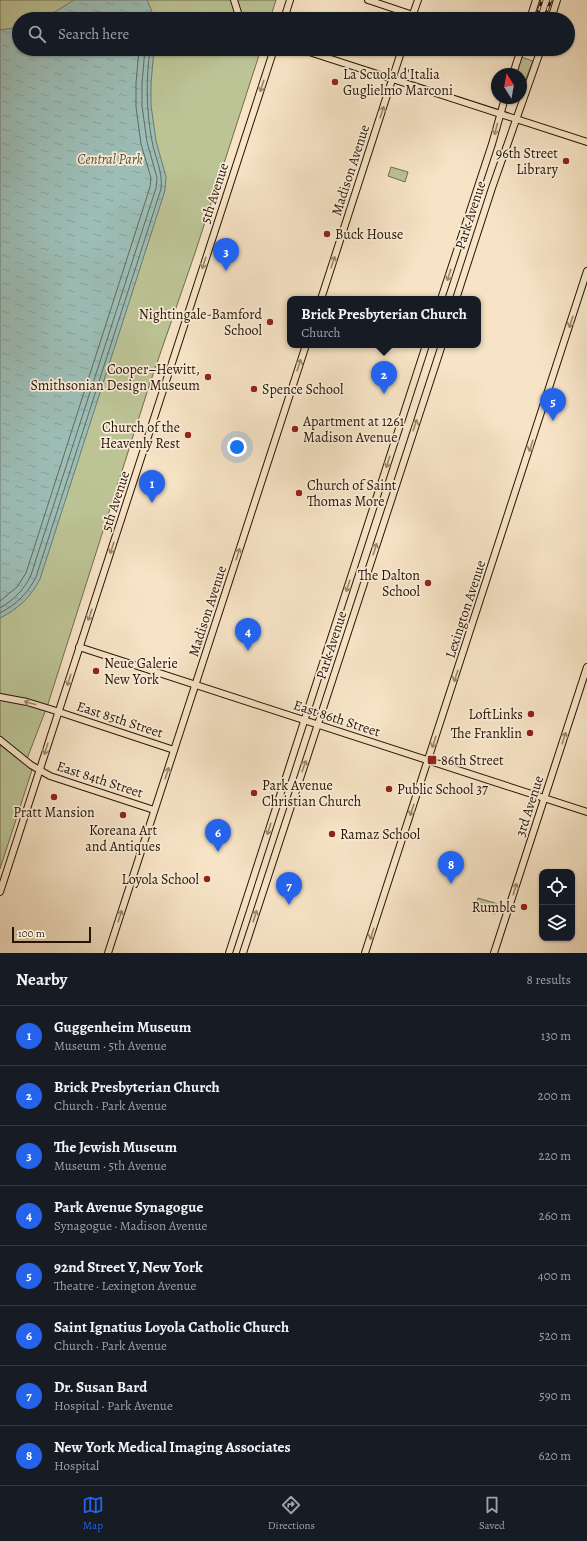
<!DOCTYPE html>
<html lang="en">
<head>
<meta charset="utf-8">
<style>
  body { margin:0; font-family:Alegreya,serif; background:#242831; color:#f1f3f6 }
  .controls { position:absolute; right:12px; bottom:12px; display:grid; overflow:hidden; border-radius:8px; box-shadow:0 1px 3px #0004 }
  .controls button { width:36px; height:36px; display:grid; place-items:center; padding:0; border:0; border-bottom:1px solid #363941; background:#171b24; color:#f1f3f6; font:20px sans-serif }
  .compass { position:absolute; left:491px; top:68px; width:36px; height:36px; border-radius:50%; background:#171b24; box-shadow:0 1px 3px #0004; rotate:349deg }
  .scale { position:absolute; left:12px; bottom:10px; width:79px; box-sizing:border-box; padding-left:4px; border:2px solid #261403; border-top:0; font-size:11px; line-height:14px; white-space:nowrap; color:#261403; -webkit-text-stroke:3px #faedda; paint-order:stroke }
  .you { position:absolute; left:237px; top:447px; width:14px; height:14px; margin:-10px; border:3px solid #fff; border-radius:50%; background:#1a73e8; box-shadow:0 0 0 6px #1a73e833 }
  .badge { display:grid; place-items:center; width:26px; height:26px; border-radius:50%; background:#2563eb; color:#fff; font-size:13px; font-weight:700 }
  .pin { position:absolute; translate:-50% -33px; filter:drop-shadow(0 1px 2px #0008) }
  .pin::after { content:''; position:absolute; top:21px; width:14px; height:12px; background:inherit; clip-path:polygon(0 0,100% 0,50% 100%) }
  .popup { position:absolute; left:287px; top:296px; width:194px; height:52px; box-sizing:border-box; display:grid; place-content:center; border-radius:8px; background:#171b24; filter:drop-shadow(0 1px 3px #0005); font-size:13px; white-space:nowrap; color:#9ea1a6 }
  .popup b { font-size:15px; color:#f1f3f6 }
  .popup::after { content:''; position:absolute; left:50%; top:100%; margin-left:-8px; border:8px solid transparent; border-top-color:#171b24 }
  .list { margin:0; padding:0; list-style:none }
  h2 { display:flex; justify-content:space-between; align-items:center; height:52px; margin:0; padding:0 16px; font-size:17px }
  h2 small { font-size:13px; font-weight:400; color:#9ea1a6 }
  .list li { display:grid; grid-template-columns:26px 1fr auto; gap:12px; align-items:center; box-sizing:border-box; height:60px; padding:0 16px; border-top:1px solid #363941 }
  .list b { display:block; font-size:15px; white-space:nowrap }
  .list p { margin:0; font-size:13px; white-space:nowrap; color:#9ea1a6 }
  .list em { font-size:13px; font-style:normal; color:#9ea1a6 }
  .icon { flex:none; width:22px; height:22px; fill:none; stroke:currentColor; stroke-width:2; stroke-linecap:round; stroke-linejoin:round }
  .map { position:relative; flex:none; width:587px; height:953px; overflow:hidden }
  .search { position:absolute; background:#171b24; box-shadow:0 1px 3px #0004; left:12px; right:12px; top:12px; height:44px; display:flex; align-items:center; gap:10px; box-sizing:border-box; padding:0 14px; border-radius:22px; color:#9ea1a6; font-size:15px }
  .sheet { height:532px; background:#171b24 }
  nav { display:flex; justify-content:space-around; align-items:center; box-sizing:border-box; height:56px; border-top:1px solid #363941; background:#171b24; font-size:11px; color:#9ea1a6 }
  nav a { display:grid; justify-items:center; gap:2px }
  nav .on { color:#2563eb }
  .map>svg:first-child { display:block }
  .park { fill:#bcc496; stroke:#716c4c }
  .water { fill:url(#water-ripples); stroke:#6d7a6f }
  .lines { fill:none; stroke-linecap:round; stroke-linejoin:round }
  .shore { stroke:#62695d; stroke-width:1 }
  .major-casing { stroke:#261403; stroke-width:8 }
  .major { stroke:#f7e4c6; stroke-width:6 }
  .rail-casing { stroke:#261403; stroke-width:3 }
  .rail { stroke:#faedda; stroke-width:1.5; stroke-dasharray:4.5; stroke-linecap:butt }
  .oneway { stroke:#99866e }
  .poi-dot { fill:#8f2418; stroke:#faedda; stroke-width:1.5 }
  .labels { text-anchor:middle; stroke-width:3.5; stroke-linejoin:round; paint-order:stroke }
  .poi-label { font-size:14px; fill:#261403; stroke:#faedda; text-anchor:start }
  .park-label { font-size:14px; font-style:italic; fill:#5a5236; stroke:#faedda }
  .street-label { font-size:14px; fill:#261403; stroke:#faedda }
</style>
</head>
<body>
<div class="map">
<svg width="587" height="953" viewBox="0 0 587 953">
  <defs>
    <pattern id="water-ripples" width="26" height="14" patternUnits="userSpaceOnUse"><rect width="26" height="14" fill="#9dbeb7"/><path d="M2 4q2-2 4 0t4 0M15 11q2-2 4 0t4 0" fill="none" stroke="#87a29c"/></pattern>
  </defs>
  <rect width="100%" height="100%" fill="#f7e4c6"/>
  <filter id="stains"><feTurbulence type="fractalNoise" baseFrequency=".005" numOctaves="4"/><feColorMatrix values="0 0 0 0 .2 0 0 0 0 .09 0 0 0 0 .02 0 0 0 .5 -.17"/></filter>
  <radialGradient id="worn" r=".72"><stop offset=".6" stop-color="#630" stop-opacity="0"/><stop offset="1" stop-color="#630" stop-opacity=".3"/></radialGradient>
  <!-- park -->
  <g class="park">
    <path d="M0 0H276L270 19H19V49H261L195 253 149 386 48 704 25 764 32 770 0 869Z"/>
    <path d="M521 57 533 61 521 91V74H516Z"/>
    <path d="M391 167 408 172 405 182 388 176Z"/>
    <path d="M478 898 498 904 495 914 476 907Z"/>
  </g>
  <!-- water -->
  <g class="water">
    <path d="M74 0H147L155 19H43Z"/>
    <path d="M19 27V49H154L151 84V105L156 141 166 177 165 190 161 203 40 579C31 597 18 609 0 618V30Z"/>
  </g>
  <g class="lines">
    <!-- shore -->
    <g class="shore">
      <path d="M0 601 17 587 26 573 150 187 151 178 141 144 136 107V83L139 49"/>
      <path d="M0 608C14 600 24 590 31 575L156 188 157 178 147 142 142 106V83L145 49"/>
      <path d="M0 613C16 605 28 593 36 577L161 189C163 171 155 158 152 141 146 110 146 80 150 49"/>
    </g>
    <!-- major casing -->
    <g class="major-casing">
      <g id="major">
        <path d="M234 0 240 19"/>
        <path d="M368 0 413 15"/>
        <path d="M412 17 418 0"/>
        <path d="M284 19 290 0"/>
        <path d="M530 19 536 0"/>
        <path d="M551 19 557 0"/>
        <path d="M300 49 587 142"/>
        <path d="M513 74 521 49"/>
        <path d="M321 299 402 49"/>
        <path d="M441 299 492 144 505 98"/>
        <path d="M456 299 492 188 541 49"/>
        <path d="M79 647 587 812"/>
        <path d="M0 697 27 702 50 709 174 750"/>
        <path d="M0 740 31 765 50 776 154 810"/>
        <path d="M0 892 274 49"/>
        <path d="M108 953 306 345"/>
        <path d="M229 953 426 345"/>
        <path d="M243 953 442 345"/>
        <path d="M365 953 587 271"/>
        <path d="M494 953 587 667"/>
      </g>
    </g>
    <!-- major -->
    <use href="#major" class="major"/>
    <!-- rail casing -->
    <g class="rail-casing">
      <g id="rail">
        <path d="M536 19 542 0"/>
        <path d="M544 19 551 0"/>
      </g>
    </g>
    <!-- rail -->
    <use href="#rail" class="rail"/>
  </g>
  <!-- one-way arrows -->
  <defs><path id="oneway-shaft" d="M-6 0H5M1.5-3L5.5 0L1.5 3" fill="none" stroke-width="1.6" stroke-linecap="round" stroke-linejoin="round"/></defs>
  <g class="oneway">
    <use href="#oneway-shaft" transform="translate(262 86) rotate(108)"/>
    <use href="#oneway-shaft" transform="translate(382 112) rotate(-72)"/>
    <use href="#oneway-shaft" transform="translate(496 129) rotate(105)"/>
    <use href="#oneway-shaft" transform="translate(333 262) rotate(-72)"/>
    <use href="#oneway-shaft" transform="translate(204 263) rotate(108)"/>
    <use href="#oneway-shaft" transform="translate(449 275) rotate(108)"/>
    <use href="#oneway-shaft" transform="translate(571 322) rotate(108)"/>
    <use href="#oneway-shaft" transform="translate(299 365) rotate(-72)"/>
    <use href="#oneway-shaft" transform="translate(415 425) rotate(-72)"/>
    <use href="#oneway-shaft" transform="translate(531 446) rotate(108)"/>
    <use href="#oneway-shaft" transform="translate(388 462) rotate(108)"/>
    <use href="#oneway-shaft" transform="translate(112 548) rotate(108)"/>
    <use href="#oneway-shaft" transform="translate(375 549) rotate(-72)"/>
    <use href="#oneway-shaft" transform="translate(238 554) rotate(-72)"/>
    <use href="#oneway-shaft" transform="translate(348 586) rotate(108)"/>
    <use href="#oneway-shaft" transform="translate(90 615) rotate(109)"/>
    <use href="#oneway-shaft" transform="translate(456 676) rotate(108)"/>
    <use href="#oneway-shaft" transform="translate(69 680) rotate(108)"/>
    <use href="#oneway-shaft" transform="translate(30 703) rotate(-165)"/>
    <use href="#oneway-shaft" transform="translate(564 738) rotate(-72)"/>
    <use href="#oneway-shaft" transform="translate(434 742) rotate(108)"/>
    <use href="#oneway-shaft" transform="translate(46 749) rotate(108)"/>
    <use href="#oneway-shaft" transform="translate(304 766) rotate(-71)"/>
    <use href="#oneway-shaft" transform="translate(167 773) rotate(-72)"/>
    <use href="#oneway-shaft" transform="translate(412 810) rotate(108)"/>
    <use href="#oneway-shaft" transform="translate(269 829) rotate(108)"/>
    <use href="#oneway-shaft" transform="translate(515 889) rotate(-72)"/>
    <use href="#oneway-shaft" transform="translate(120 916) rotate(-72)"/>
    <use href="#oneway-shaft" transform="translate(255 916) rotate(-72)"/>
    <use href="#oneway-shaft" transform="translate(372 934) rotate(108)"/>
  </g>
  <!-- markers -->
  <g class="poi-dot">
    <circle cx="335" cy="82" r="4"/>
    <circle cx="566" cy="161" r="4"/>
    <circle cx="327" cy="234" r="4"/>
    <circle cx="270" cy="322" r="4"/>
    <circle cx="208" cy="377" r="4"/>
    <circle cx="254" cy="389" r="4"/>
    <circle cx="295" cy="429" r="4"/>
    <circle cx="188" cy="435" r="4"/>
    <circle cx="299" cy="493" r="4"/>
    <circle cx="428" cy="583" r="4"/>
    <circle cx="96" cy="671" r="4"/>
    <circle cx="531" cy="714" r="4"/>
    <circle cx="530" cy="733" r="4"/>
    <rect x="427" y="755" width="10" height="10" rx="2"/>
    <circle cx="389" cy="789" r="4"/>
    <circle cx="254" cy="793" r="4"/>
    <circle cx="54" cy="797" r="4"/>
    <circle cx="123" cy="815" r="4"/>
    <circle cx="332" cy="834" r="4"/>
    <circle cx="207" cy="879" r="4"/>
    <circle cx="524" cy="907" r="4"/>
  </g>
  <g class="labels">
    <!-- poi labels -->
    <g class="poi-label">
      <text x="343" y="79">La Scuola d'Italia<tspan x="343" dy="16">Guglielmo Marconi</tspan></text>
      <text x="558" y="158" text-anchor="end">96th Street<tspan x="558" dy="16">Library</tspan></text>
      <text x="335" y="239">Buck House</text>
      <text x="262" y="319" text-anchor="end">Nightingale-Bamford<tspan x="262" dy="16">School</tspan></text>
      <text x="200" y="374" text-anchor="end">Cooper–Hewitt,<tspan x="200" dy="16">Smithsonian Design Museum</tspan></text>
      <text x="262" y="394">Spence School</text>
      <text x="303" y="426">Apartment at 1261<tspan x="303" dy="16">Madison Avenue</tspan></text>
      <text x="180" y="432" text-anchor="end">Church of the<tspan x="180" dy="16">Heavenly Rest</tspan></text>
      <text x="307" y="490">Church of Saint<tspan x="307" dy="16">Thomas More</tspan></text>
      <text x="420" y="580" text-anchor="end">The Dalton<tspan x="420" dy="16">School</tspan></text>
      <text x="104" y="668">Neue Galerie<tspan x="104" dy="16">New York</tspan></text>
      <text x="523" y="719" text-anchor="end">LoftLinks</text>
      <text x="522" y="738" text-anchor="end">The Franklin</text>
      <text x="441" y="765">86th Street</text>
      <text x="262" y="790">Park Avenue<tspan x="262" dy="16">Christian Church</tspan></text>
      <text x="397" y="794">Public School 37</text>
      <text x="54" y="817" text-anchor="middle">Pratt Mansion</text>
      <text x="123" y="835" text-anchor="middle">Koreana Art<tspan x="123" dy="16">and Antiques</tspan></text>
      <text x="340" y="839">Ramaz School</text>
      <text x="199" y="884" text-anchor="end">Loyola School</text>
      <text x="516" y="912" text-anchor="end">Rumble</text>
    </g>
    <!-- park labels -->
    <g class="park-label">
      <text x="110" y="164">Central Park</text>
    </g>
    <!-- street labels -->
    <g class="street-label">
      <text transform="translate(350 170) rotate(-72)" y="5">Madison Avenue</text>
      <text transform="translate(214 193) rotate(-72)" y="5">5th Avenue</text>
      <text transform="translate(470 215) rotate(-72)" y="5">Park Avenue</text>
      <text transform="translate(115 501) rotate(-72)" y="5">5th Avenue</text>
      <text transform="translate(465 609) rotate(-72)" y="5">Lexington Avenue</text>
      <text transform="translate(207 611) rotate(-72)" y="5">Madison Avenue</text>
      <text transform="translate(331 645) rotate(-72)" y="5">Park Avenue</text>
      <text transform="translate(337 718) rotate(18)" y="5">East 86th Street</text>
      <text transform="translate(120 719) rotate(18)" y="5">East 85th Street</text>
      <text transform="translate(100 779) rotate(18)" y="5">East 84th Street</text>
      <text transform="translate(529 806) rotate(-72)" y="5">3rd Avenue</text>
    </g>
  </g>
  <rect width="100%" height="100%" filter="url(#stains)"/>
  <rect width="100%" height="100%" fill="url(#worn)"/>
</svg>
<div class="controls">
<button><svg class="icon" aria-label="locate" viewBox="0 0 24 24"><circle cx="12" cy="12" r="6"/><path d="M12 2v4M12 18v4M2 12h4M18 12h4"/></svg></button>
<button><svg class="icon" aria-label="layers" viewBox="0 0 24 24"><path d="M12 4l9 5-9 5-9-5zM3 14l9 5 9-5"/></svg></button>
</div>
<svg class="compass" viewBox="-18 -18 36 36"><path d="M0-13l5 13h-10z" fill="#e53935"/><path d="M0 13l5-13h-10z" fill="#9ea1a6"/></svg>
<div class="scale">100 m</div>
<div class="you"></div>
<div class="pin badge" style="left:152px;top:503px">1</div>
<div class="pin badge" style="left:384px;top:394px">2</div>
<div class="popup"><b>Brick Presbyterian Church</b>Church</div>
<div class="pin badge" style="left:226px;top:271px">3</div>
<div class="pin badge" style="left:248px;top:651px">4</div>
<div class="pin badge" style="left:553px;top:421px">5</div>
<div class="pin badge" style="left:218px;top:852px">6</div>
<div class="pin badge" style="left:289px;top:905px">7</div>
<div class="pin badge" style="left:451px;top:884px">8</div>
<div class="search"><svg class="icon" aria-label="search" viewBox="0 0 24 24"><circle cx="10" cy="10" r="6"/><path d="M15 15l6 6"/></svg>Search here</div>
</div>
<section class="sheet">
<h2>Nearby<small>8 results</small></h2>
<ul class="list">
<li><span class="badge">1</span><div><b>Guggenheim Museum</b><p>Museum · 5th Avenue</p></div><em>130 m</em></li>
<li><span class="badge">2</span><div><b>Brick Presbyterian Church</b><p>Church · Park Avenue</p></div><em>200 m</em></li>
<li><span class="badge">3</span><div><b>The Jewish Museum</b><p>Museum · 5th Avenue</p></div><em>220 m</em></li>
<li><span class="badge">4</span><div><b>Park Avenue Synagogue</b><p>Synagogue · Madison Avenue</p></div><em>260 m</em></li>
<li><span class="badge">5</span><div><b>92nd Street Y, New York</b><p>Theatre · Lexington Avenue</p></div><em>400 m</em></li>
<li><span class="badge">6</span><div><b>Saint Ignatius Loyola Catholic Church</b><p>Church · Park Avenue</p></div><em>520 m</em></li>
<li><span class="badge">7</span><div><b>Dr. Susan Bard</b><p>Hospital · Park Avenue</p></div><em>590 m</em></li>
<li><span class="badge">8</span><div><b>New York Medical Imaging Associates</b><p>Hospital</p></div><em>620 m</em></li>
</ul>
</section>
<nav>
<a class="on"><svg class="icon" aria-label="map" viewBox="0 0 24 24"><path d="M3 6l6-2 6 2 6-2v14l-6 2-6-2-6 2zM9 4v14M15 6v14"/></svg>Map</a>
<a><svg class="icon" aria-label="directions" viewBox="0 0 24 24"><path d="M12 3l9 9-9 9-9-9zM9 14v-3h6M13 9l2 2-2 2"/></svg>Directions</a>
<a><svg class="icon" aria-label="saved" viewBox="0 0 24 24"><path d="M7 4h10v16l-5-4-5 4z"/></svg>Saved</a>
</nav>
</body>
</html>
